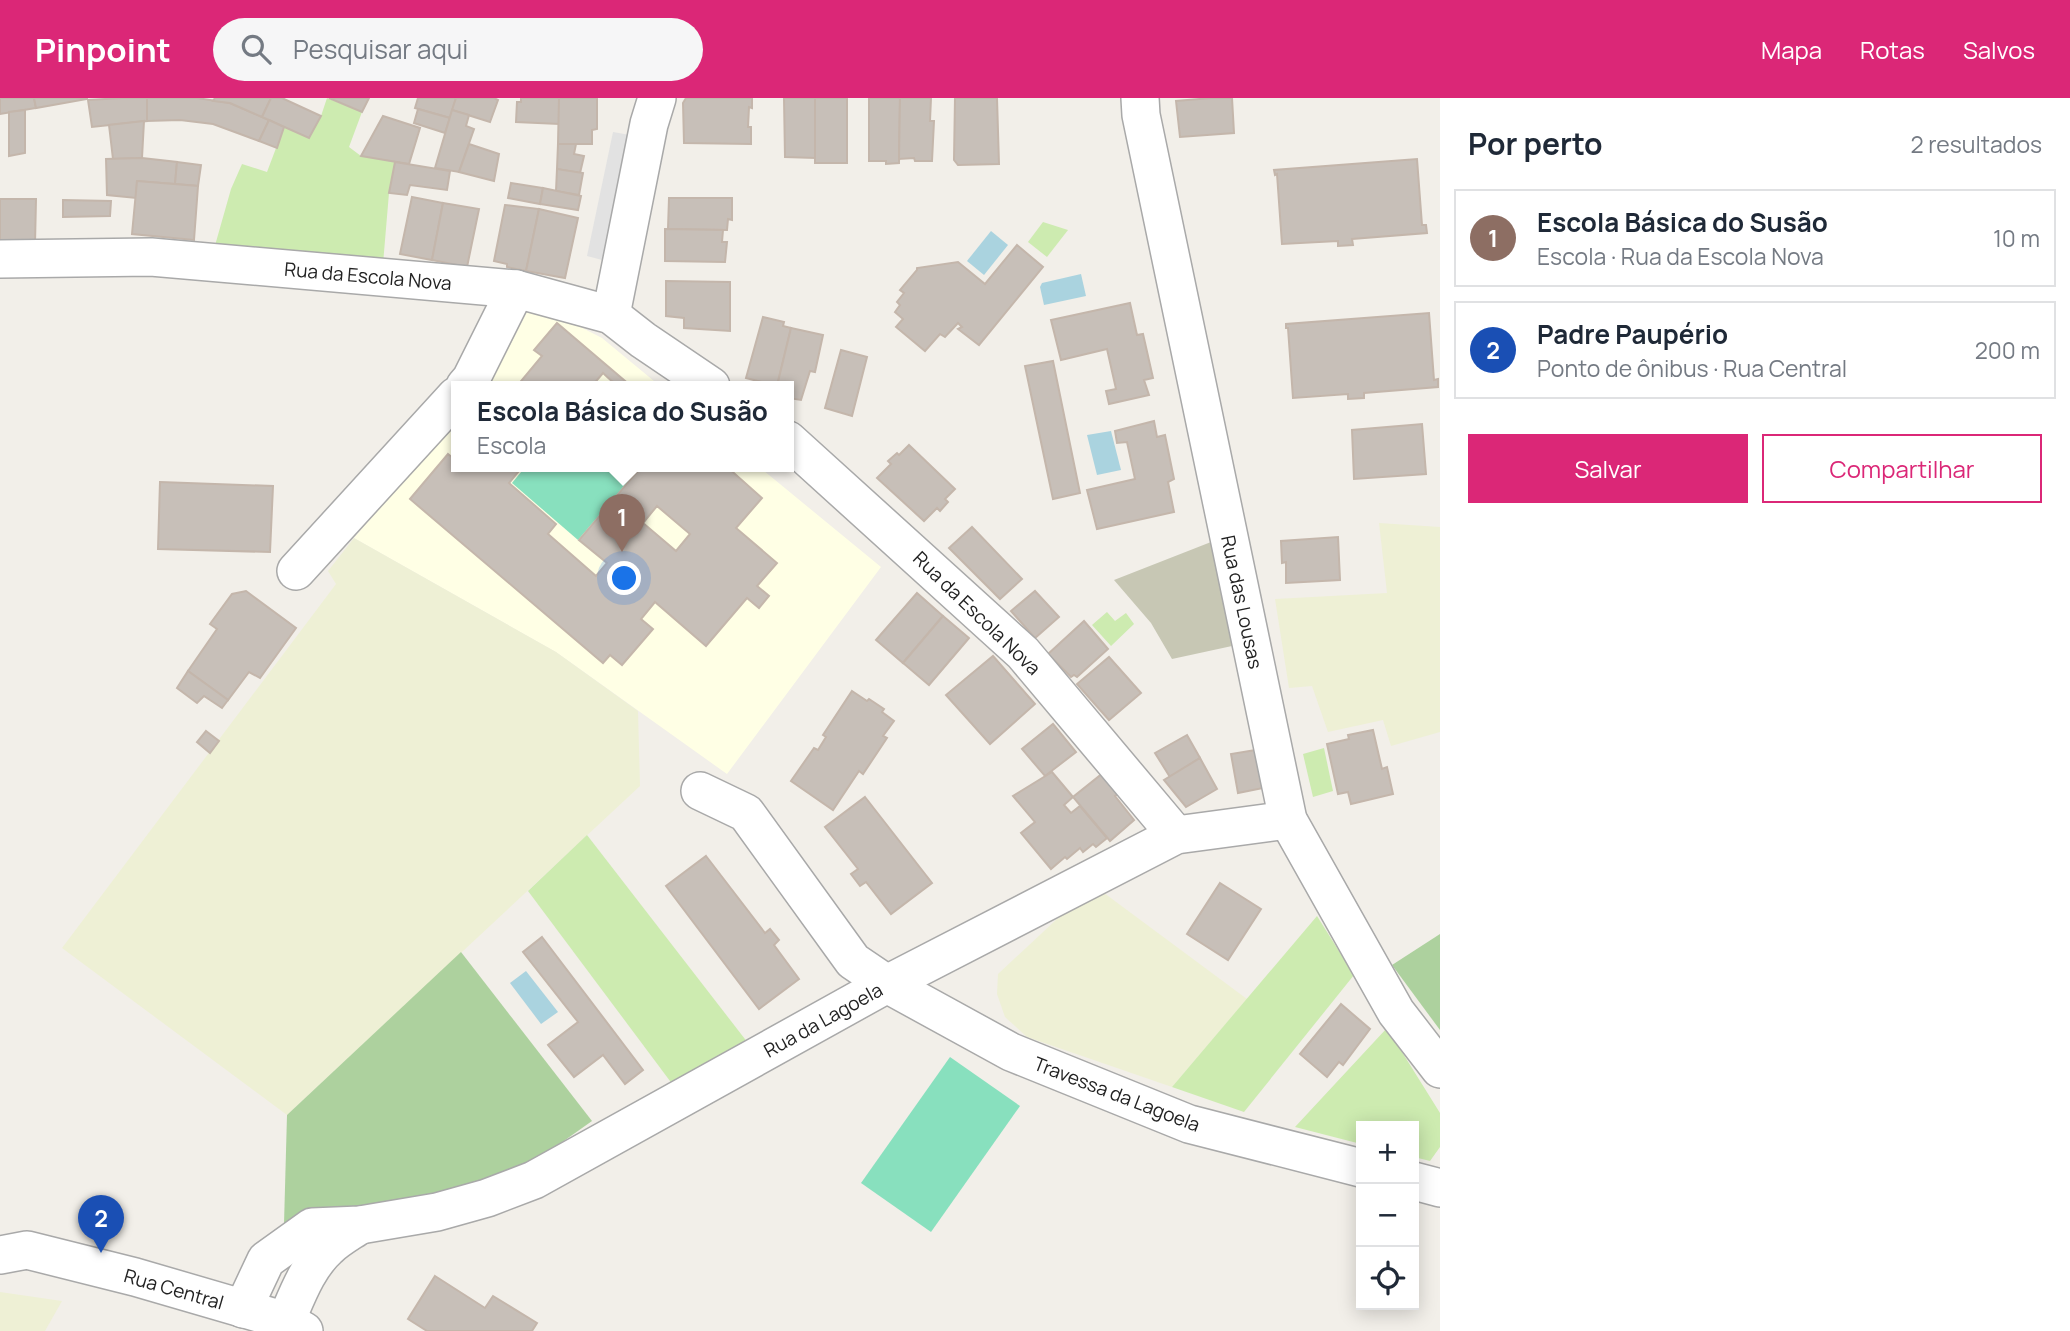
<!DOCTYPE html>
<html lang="pt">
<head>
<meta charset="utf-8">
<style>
  body { margin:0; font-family:Manrope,sans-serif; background:#f6f6f7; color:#1f2937 }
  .controls { position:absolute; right:21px; bottom:21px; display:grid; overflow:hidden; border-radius:0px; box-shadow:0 4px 18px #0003 }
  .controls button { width:63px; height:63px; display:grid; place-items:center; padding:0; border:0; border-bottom:2px solid #e0e1e3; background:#fff; color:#1f2937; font:35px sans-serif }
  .you { position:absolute; left:625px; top:481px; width:24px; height:24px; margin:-18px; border:5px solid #fff; border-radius:50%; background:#1a73e8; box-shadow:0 0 0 10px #1a73e833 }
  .badge { display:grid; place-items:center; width:46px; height:46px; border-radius:50%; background:#db2777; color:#fff; font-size:23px; font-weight:700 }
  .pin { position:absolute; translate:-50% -58px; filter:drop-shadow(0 2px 4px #0008) }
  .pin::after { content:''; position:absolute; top:37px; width:24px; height:21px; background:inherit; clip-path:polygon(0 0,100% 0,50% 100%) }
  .popup { position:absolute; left:451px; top:283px; width:343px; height:91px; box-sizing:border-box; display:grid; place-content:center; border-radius:0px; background:#fff; filter:drop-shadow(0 2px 5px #0005); font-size:23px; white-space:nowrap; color:#747a83 }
  .popup b { font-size:26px; color:#1f2937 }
  .popup::after { content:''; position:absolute; left:50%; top:100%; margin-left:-14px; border:14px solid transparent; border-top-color:#fff }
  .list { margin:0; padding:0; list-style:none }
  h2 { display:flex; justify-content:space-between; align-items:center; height:91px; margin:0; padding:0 28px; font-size:30px }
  h2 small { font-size:23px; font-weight:400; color:#747a83 }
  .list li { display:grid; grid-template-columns:46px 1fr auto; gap:21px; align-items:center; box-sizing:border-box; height:98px; margin:0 14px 14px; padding:0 14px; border:2px solid #e0e1e3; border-radius:0px }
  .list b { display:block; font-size:26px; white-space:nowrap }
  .list p { margin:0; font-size:23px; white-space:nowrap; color:#747a83 }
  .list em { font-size:23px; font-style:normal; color:#747a83 }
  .actions { display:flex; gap:14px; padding:21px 28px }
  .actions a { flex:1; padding:16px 0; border:2px solid #db2777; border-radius:0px; text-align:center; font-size:24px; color:#db2777 }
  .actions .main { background:#db2777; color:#fff }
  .icon { flex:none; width:38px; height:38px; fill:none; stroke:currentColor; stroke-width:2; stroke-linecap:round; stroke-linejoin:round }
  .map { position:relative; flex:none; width:1440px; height:1233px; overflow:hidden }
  header { display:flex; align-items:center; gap:42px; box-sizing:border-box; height:98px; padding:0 35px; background:#db2777; color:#fff }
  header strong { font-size:33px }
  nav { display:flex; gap:38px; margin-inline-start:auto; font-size:24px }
  .search { width:490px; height:63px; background:#f6f6f7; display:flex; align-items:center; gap:18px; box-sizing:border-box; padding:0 24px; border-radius:38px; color:#747a83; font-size:26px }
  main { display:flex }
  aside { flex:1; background:#fff }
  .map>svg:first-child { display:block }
  .education { fill:#ffffe5 }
  .construction { fill:#c7c7b4 }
  .farmland { fill:#eef0d5 }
  .grass { fill:#cdebb0 }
  .forest { fill:#add19e }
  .pitch { fill:#88e0be }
  .parking { fill:#e2e2e2 }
  .water { fill:#aad3df }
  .building { fill:#c7bfb8; stroke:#c4b6ab; stroke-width:2; fill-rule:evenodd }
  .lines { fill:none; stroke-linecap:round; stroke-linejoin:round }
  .minor-casing { stroke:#a9a9a9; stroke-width:40 }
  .minor { stroke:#fff; stroke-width:37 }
  .labels { text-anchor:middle; stroke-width:5; stroke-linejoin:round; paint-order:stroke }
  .street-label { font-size:19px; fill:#222; stroke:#fff }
</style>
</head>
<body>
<header>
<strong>Pinpoint</strong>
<div class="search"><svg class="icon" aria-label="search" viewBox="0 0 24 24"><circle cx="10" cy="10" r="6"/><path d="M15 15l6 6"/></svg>Pesquisar aqui</div>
<nav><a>Mapa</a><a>Rotas</a><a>Salvos</a></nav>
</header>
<main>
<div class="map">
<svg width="1440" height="1233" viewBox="0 0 1440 1233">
  <rect width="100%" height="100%" fill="#f2efe9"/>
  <!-- education -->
  <g class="education">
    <path d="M527 214 555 216 602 240 660 288H482L504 259Z"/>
    <path d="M456 321V368H758L881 469 727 676 556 554 354 440Z"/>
  </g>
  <!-- construction -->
  <path class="construction" d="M1211 444 1232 548 1172 561 1151 525 1114 482Z"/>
  <!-- farmland -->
  <g class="farmland">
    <path d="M1379 425 1440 429V634L1391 648 1383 622 1328 634 1312 588 1289 590 1275 501 1387 495Z"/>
    <path d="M354 440 556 554 638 613 640 688 287 1017 62 850 336 486 328 473Z"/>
    <path d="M1100 792 1247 901 1172 989 1027 939 1005 919 997 896 998 876 1057 821Z"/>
    <path d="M0 1194 62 1203 45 1233H0Z"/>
  </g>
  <!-- grass -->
  <g class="grass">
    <path d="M327 0 362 14 349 49 361 58 395 64 389 95 383 166 214 151 231 91 242 66 267 74 284 29 309 40 321 18Z"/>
    <path d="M1043 124 1068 132 1047 159 1028 144Z"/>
    <path d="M1107 514 1115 523 1126 515 1134 526 1111 548 1092 527Z"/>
    <path d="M1324 650 1333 693 1313 699 1303 656Z"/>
    <path d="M587 737 748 945 673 987 528 793Z"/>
    <path d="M1317 818 1354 877 1244 1014 1172 989Z"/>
    <path d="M1387 930 1440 1015V1049L1430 1063 1414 1059V1028H1361V1046L1295 1029Z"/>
  </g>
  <!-- forest -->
  <g class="forest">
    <path d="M1440 836V932L1392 867Z"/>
    <path d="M461 854 592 1023 510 1081 284 1126 287 1017Z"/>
  </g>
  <!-- pitch -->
  <g class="pitch">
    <path d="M526 368H641L578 442 512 385Z"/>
    <path d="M950 959 1020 1008 931 1134 861 1085Z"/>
  </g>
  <!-- parking -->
  <path class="parking" d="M613 34 647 40 621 167 587 158Z"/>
  <!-- water -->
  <g class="water">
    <path d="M991 133 1008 147 984 177 967 163Z"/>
    <path d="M1081 176 1086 198 1044 207 1040 189 1042 185Z"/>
    <path d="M1111 333 1121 372 1097 377 1087 337Z"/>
    <path d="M526 873 558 914 541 926 510 885Z"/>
  </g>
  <!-- building -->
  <g class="building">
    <path d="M0 0H34L36 10 0 16Z"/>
    <path d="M34 0H87V1L36 10Z"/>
    <path d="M122 0H147V23L92 29 88 2Z"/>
    <path d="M147 0H197L230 5 269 22 259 43 213 26 180 22 147 23Z"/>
    <path d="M215 0H271L262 19 230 5 213 3Z"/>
    <path d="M271 0H282L321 18 309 40 262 19Z"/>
    <path d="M329 0H369L362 14Z"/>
    <path d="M418 0H456L450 20 415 10Z"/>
    <path d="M456 0H494L498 2 490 24 452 12Z"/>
    <path d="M521 0H559V26L516 24 517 4H521Z"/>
    <path d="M559 0H597V31L592 32V46H558Z"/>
    <path d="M686 0H752V10L749 9 748 29H751V46L684 45 683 5Z"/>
    <path d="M784 0H815V60L785 59Z"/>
    <rect x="815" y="0" width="32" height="65"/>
    <path d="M869 0H900L899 65 886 66V63H869Z"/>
    <path d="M900 0H931L930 23H934L932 63H915L914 60 899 61Z"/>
    <path d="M955 0H997L999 66 958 67 954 62Z"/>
    <path d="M1211 0H1232L1234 35 1180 39 1176 3Z"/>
    <path d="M418 11 450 20 445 35 414 25Z"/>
    <path d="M25 12V55L9 58V14Z"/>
    <path d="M452 12 469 17 466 28 474 31 459 74 435 70Z"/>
    <path d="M383 18 420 30 409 66 361 58Z"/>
    <path d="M269 22 284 29 277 50 259 43Z"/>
    <path d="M144 23 142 60 113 61 109 27Z"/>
    <path d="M469 46 499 56 494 83 459 74Z"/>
    <path d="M558 46H576L574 56 584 58 580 75 557 71Z"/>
    <path d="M142 60 177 64 175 86 137 83 136 100 107 97 106 61Z"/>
    <path d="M1417 61 1422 127H1426L1427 135 1352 141 1353 147 1338 148V143L1282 146 1277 76 1275 77 1274 72Z"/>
    <path d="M177 64 201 67 198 88 175 86Z"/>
    <path d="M395 64 450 73 447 92 410 87 407 97 389 95Z"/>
    <path d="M557 71 583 75 579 97 556 93Z"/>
    <path d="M137 83 198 88 194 142 132 136Z"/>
    <path d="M511 85 543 90 540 106 508 100Z"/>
    <path d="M543 90 581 98 578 112 540 106Z"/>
    <path d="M412 99 443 105 432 162 400 156Z"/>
    <path d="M669 100H732V122L728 121 727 132 668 131Z"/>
    <path d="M0 101H36L35 146 0 145Z"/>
    <path d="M63 102 111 103 110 118 63 119Z"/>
    <path d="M443 105 479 111 467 169 432 162Z"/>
    <path d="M505 107 539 111 526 173 507 169V166L494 163Z"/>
    <path d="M539 111 578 120 565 180 526 173Z"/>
    <path d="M665 131 723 132 722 144H727L725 164 665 163Z"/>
    <path d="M1017 147 1043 169 979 247 958 231 962 229 958 225 945 239 940 236 925 253 896 229 903 221 895 214 900 207 897 204 904 195 900 192 917 172V170L958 164 985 186Z"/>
    <path d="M666 183 730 184V233L684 230V220L666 218Z"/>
    <path d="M1130 205 1137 237 1143 236 1153 280 1144 282 1149 297 1109 306 1106 293 1116 291 1107 251 1061 262 1051 222Z"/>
    <path d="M1429 215 1434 282 1438 281V289L1364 295V300L1348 301V296L1293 300 1288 230H1286V226Z"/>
    <path d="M763 219 784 224 783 228 791 230 777 288 746 280Z"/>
    <path d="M557 225 631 288H617L603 275 592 288H517L542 258 534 252Z"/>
    <path d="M791 230 823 237 815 274 810 273 801 302 788 300V288H777Z"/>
    <path d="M841 252 867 259 852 318 825 310Z"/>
    <path d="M1053 263 1080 395 1053 401 1025 268Z"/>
    <path d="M1154 323 1157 339 1165 337 1174 381 1168 384 1174 414 1097 431 1087 392 1135 381 1127 344 1117 345 1115 333Z"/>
    <path d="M1422 326 1426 376 1354 381 1352 332Z"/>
    <path d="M909 347 955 391 945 401 948 404 940 413 937 410 924 423 877 380 891 366 888 363 897 355 899 357Z"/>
    <path d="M448 356 454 361 456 359V368H523L509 385 556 426 548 436 596 478 607 465 579 442 642 368H726L762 400 736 430 777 465 757 488 769 498 759 510 747 500 706 548 655 504 641 521 653 531 622 567 610 557 603 565 410 401ZM657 408 690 436 676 453 643 425Z"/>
    <path d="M160 384 273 388 270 454 158 451Z"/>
    <path d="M972 429 1022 481 1000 501 949 450Z"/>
    <path d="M1338 439 1340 482 1286 485V464L1282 465 1281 443Z"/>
    <path d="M246 493 296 530 260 580 249 574 228 602 188 573 217 531 210 526 232 496Z"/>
    <path d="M1035 493 1059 519 1035 540 1011 513Z"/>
    <path d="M917 495 943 518 903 565 876 542Z"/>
    <path d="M943 518 969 540 929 587 903 565Z"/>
    <path d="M1084 523 1108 551 1077 579 1074 577 1071 579 1048 556Z"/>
    <path d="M993 558 1035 606 990 646 946 597Z"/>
    <path d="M1109 559 1141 595 1109 622 1077 586Z"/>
    <path d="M188 573 228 602 222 610 204 598 197 605 177 590Z"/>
    <path d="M852 593 867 603 869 601 884 611 882 614 894 623 883 638 887 640 863 676 859 673 833 712 791 683 814 650 818 652 826 639 823 637Z"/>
    <path d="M1053 626 1076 654 1045 678 1022 651Z"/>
    <path d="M1373 632 1382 671 1387 669 1393 696 1351 706 1348 694 1338 696 1327 646 1349 641 1348 637Z"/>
    <path d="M206 633 219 643 210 655 197 644Z"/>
    <path d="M1187 637 1200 660 1170 679 1155 655Z"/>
    <path d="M1262 651 1268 689 1238 695 1231 656Z"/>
    <path d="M1200 660 1217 691 1186 709 1164 682Z"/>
    <path d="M1052 674 1073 699 1064 707 1071 715 1080 708 1107 740 1096 749 1093 746 1083 754 1080 750 1067 761 1065 759 1051 771 1021 735 1035 724 1013 698Z"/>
    <path d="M1103 675 1119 695 1115 698 1134 722 1110 743 1073 699Z"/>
    <path d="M865 699 932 785 891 816 866 784 860 788 851 776 858 771 825 729Z"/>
    <path d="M706 758 765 835 770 831 779 842 774 847 799 881 759 911 666 788Z"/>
    <path d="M1220 785 1261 811 1228 862 1187 836Z"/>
    <path d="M542 839 643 972 625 986 603 957 574 979 548 947 578 924 523 854Z"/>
    <path d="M1341 906 1370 931 1343 967 1339 964 1327 979 1300 956Z"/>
    <path d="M435 1178 485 1210 493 1198 537 1225 532 1233H427L408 1221Z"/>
  </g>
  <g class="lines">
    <!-- minor casing -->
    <g class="minor-casing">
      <g id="minor">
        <path d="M1140 0 1141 17 1288 722 1396 914 1440 971"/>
        <path d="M0 161 151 159 516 191 611 217 643 242 711 288"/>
        <path d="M611 217 649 26 657 0"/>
        <path d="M465 288 471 281 516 191"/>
        <path d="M788 342 1023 555 1176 737"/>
        <path d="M296 473 456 298"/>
        <path d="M700 693 746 715 853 863 887 886 1011 954 1189 1026 1361 1070"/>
        <path d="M1414 1083 1440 1090"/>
        <path d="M0 1157 27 1152 135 1179 286 1223 304 1233"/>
        <path d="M243 1211 266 1162 312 1129 360 1127 437 1114 487 1100 534 1082 887 886 1176 737 1288 722"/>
        <path d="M286 1223C297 1198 307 1169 328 1150 337 1141 350 1134 360 1127"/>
      </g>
    </g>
    <!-- minor -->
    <use href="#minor" class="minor"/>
  </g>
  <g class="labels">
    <!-- street labels -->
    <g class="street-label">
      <text transform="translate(368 178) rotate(5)" y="7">Rua da Escola Nova</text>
      <text transform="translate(1242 504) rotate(78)" y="7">Rua das Lousas</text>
      <text transform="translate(977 515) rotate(44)" y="7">Rua da Escola Nova</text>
      <text transform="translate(823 922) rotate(-29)" y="7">Rua da Lagoela</text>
      <text transform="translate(1117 996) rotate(21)" y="7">Travessa da Lagoela</text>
      <text transform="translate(174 1191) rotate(16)" y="7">Rua Central</text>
    </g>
  </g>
</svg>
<div class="controls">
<button>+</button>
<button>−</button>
<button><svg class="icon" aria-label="locate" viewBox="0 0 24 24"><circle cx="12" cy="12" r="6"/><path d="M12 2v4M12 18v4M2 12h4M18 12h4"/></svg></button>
</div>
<div class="you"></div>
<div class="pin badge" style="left:622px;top:454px;background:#8d6e63">1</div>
<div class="popup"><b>Escola Básica do Susão</b>Escola</div>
<div class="pin badge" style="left:101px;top:1155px;background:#1a4fb4">2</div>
</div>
<aside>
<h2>Por perto<small>2 resultados</small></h2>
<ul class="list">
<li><span class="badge" style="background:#8d6e63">1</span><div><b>Escola Básica do Susão</b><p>Escola · Rua da Escola Nova</p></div><em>10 m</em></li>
<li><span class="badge" style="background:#1a4fb4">2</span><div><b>Padre Paupério</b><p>Ponto de ônibus · Rua Central</p></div><em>200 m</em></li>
</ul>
<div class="actions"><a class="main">Salvar</a><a>Compartilhar</a></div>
</aside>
</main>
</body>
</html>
